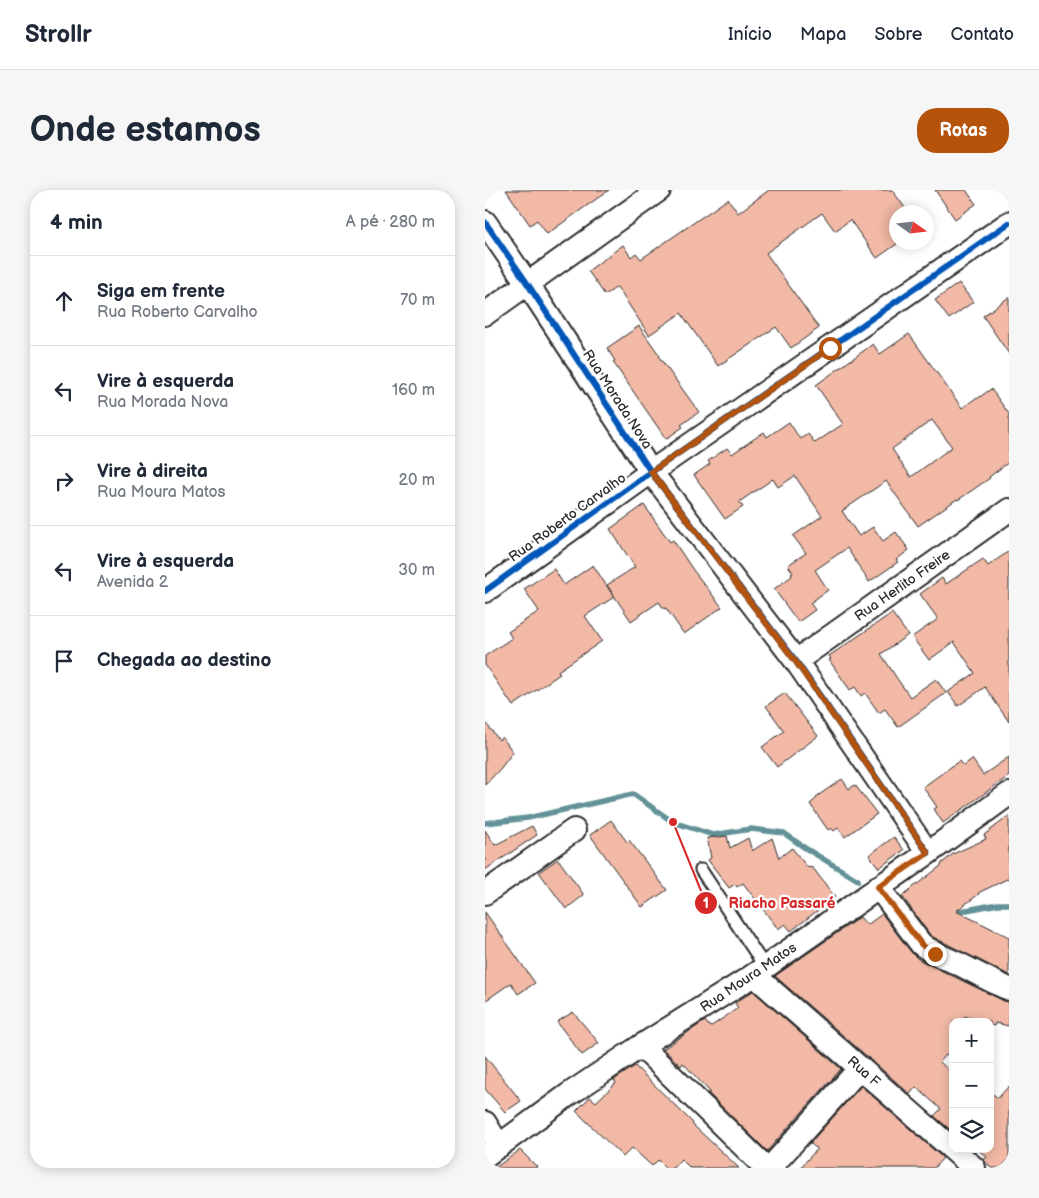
<!DOCTYPE html>
<html lang="pt">
<head>
<meta charset="utf-8">
<style>
  body { margin:0; font-family:"Balsamiq Sans",sans-serif; background:#f6f6f7; color:#1f2937 }
  .controls { position:absolute; right:15px; bottom:15px; display:grid; overflow:hidden; border-radius:10px; box-shadow:0 2px 12px #0003 }
  .controls button { width:45px; height:45px; display:grid; place-items:center; padding:0; border:0; border-bottom:1px solid #e0e1e3; background:#fff; color:#1f2937; font:25px sans-serif }
  .compass { position:absolute; left:404px; top:15px; width:45px; height:45px; border-radius:50%; background:#fff; box-shadow:0 2px 12px #0003; rotate:104deg }
  .stop { position:absolute; width:15px; height:15px; margin:-11px; border:4px solid #b45309; border-radius:50%; background:#fff }
  .stop.end { background:#b45309; border-color:#fff; box-shadow:0 1px 5px #0008 }
  .list { margin:0; padding:0; list-style:none }
  h2 { display:flex; justify-content:space-between; align-items:center; height:65px; margin:0; padding:0 20px; font-size:21px }
  h2 small { font-size:16px; font-weight:400; color:#747a83 }
  .list li { display:grid; grid-template-columns:32px 1fr auto; gap:15px; align-items:center; box-sizing:border-box; height:90px; padding:0 20px; border-top:1px solid #e0e1e3 }
  .list b { display:block; font-size:19px; white-space:nowrap }
  .list p { margin:0; font-size:16px; white-space:nowrap; color:#747a83 }
  .list em { font-size:16px; font-style:normal; color:#747a83 }
  .icon { flex:none; width:28px; height:28px; fill:none; stroke:currentColor; stroke-width:2; stroke-linecap:round; stroke-linejoin:round }
  .map { position:relative; flex:none; width:524px; height:978px; overflow:hidden; border-radius:20px }
  header { display:flex; align-items:center; gap:30px; box-sizing:border-box; height:70px; padding:0 25px; background:#fff; border-bottom:1px solid #e0e1e3 }
  header strong { font-size:24px }
  nav { display:flex; gap:28px; margin-inline-start:auto; font-size:18px }
  .intro { display:flex; align-items:center; justify-content:space-between; box-sizing:border-box; height:120px; padding:0 30px }
  h1 { margin:0; font-size:35px }
  .button { padding:12px 22px; border-radius:20px; background:#b45309; color:#fff; font-size:18px; font-weight:700 }
  main { display:flex; gap:30px; padding:0 30px }
  aside { flex:1; background:#fff; border-radius:20px; box-shadow:0 2px 12px #0003 }
  .map>svg:first-child { display:block }
  .lines { fill:none; stroke-linecap:round; stroke-linejoin:round }
  .stream { stroke:#629297; stroke-width:5.5 }
  .building { fill:#f1b9a6; stroke:#2b2b2b; fill-rule:evenodd }
  .service-casing { stroke:#2b2b2b; stroke-width:15 }
  .minor-casing { stroke:#2b2b2b; stroke-width:26 }
  .service { stroke:#fff; stroke-width:11 }
  .minor { stroke:#fff; stroke-width:22 }
  .cycleway-casing { stroke:#fff; stroke-width:9 }
  .cycleway { stroke:#0057b8; stroke-width:6 }
  .route { stroke:#b45309; stroke-width:6 }
  .labels { text-anchor:middle; stroke-width:4.5; stroke-linejoin:round; paint-order:stroke }
  .street-label { font-size:14px; fill:#2b2b2b; stroke:#fff }
  .leader { fill:none; stroke:#d62828; stroke-width:2 }
  .callout-dot { fill:#d62828; stroke:#fff; stroke-width:2 }
  .mark-label { font-size:15px; text-anchor:middle; font-weight:bold; fill:#fff }
  .callout-label { font-size:15px; text-anchor:middle; font-weight:bold; fill:#d62828; stroke:#fff; stroke-width:4.5; stroke-linejoin:round; paint-order:stroke }
</style>
</head>
<body>
<header>
<strong>Strollr</strong>
<nav><a>Início</a><a>Mapa</a><a>Sobre</a><a>Contato</a></nav>
</header>
<div class="intro"><h1>Onde estamos</h1><a class="button">Rotas</a></div>
<main>
<aside>
<h2>4 min<small>A pé · 280 m</small></h2>
<ul class="list">
<li><svg class="icon" aria-label="ahead" viewBox="0 0 24 24"><path d="M12 20V5M6 11l6-6 6 6"/></svg><div><b>Siga em frente</b><p>Rua Roberto Carvalho</p></div><em>70 m</em></li>
<li><svg class="icon" aria-label="left" viewBox="0 0 24 24"><path d="M17 20v-9H6M10 6l-5 5 5 5"/></svg><div><b>Vire à esquerda</b><p>Rua Morada Nova</p></div><em>160 m</em></li>
<li><svg class="icon" aria-label="right" viewBox="0 0 24 24"><path d="M7 20v-9h11M14 6l5 5-5 5"/></svg><div><b>Vire à direita</b><p>Rua Moura Matos</p></div><em>20 m</em></li>
<li><svg class="icon" aria-label="left" viewBox="0 0 24 24"><path d="M17 20v-9H6M10 6l-5 5 5 5"/></svg><div><b>Vire à esquerda</b><p>Avenida 2</p></div><em>30 m</em></li>
<li><svg class="icon" aria-label="arrive" viewBox="0 0 24 24"><path d="M6 21V4h12l-3 4 3 4H6"/></svg><div><b>Chegada ao destino</b></div></li>
</ul>
</aside>
<div class="map">
<svg width="524" height="978" viewBox="0 0 524 978">
  <rect width="100%" height="100%" fill="#fff"/>
  <filter id="ink" filterUnits="userSpaceOnUse"><feTurbulence type="fractalNoise" baseFrequency=".02" numOctaves="2"/><feDisplacementMap in="SourceGraphic" scale="10" xChannelSelector="R" yChannelSelector="G"/><feConvolveMatrix kernelMatrix="1 2 1 2 8 2 1 2 1" color-interpolation-filters="sRGB"/></filter>
  <g filter="url(#ink)">
    <g class="lines">
      <!-- stream -->
      <g class="stream">
        <path d="M0 633 43 628 148 604 188 632 228 645 266 639 299 643 320 658 373 690"/>
        <path d="M466 723 513 714H524"/>
      </g>
    </g>
    <!-- building -->
    <g class="building">
      <path d="M21 0H124L62 44 52 30 45 35Z"/>
      <path d="M284 0H407L423 22H412V54L392 68 365 30 350 41 337 23 281 63 334 138 306 158 291 137 233 176 196 123 164 145 132 97 120 105 103 81 138 55 146 67 151 63 156 69 243 9 253 23Z"/>
      <path d="M450 0H481L491 14 470 29Z"/>
      <path d="M474 93 488 112 464 129 450 110Z"/>
      <path d="M524 107V164L498 126Z"/>
      <path d="M154 136 175 166 174 167 214 222 196 235 198 237 181 249 128 172 130 171 122 158Z"/>
      <path d="M424 144 477 218 491 208 492 209 506 199 524 224V272L504 287 505 288 473 310 472 309 433 336 401 291 357 321 374 346 388 337 398 351 411 342 424 360 411 370 413 372 384 392 362 358 330 380 343 400 325 413 330 420 313 432 289 399 307 386 306 384 308 383 303 375 321 363 308 346 337 326 310 286 293 297 288 289 254 312 258 317 240 329 209 285 225 274 223 271 242 258 247 264 279 242 282 247 304 232 315 249 323 244 330 253 358 234 331 195 388 154 395 164ZM447 230 467 257 426 287 407 259Z"/>
      <path d="M159 315 185 352 188 350 208 380 237 417 199 444 181 418 179 419 174 412 146 431 122 395 150 377 125 339Z"/>
      <path d="M524 361V532L500 497 473 516 463 502 490 483 469 452 444 470 427 447 453 429 435 404 457 388 461 394 498 369 503 376Z"/>
      <path d="M108 375 129 407 100 426 117 451 73 481 75 484 28 516 0 475V466L27 448 23 442 54 421 39 399 69 379 79 395Z"/>
      <path d="M407 423 423 445 396 464 413 490 425 507 451 489 461 503 413 537 400 519 394 523 380 503 376 506 370 497 365 500 344 470 346 469 344 466Z"/>
      <path d="M300 503 333 546 292 577 277 557 299 541 281 516Z"/>
      <path d="M0 532 14 550 17 547 28 562 15 579 0 595Z"/>
      <path d="M524 567V586L458 633 449 619 452 617 438 597 474 571 478 576 487 569 498 585Z"/>
      <path d="M357 589 364 599 370 595 392 624 360 647 353 638 349 641 346 638 343 640 325 614 332 608 331 607Z"/>
      <path d="M524 626V688L493 703 494 704 471 721 524 747V785L448 747 445 745 417 706 457 675 456 674 468 664 501 649 499 645Z"/>
      <path d="M126 630 142 652 144 650 182 700 157 717 105 645Z"/>
      <path d="M47 636 52 645 0 680V640L10 655Z"/>
      <path d="M242 646 245 658 263 648 267 661 287 648 294 668 307 658 322 677 328 678 350 707 306 741 300 734 293 739 258 693 252 697 250 694 244 698 223 670 226 668 222 648Z"/>
      <path d="M409 647 419 660 394 678 384 665Z"/>
      <path d="M73 669 99 705 81 719 54 682Z"/>
      <path d="M0 722 50 793 33 804 26 793 0 811Z"/>
      <path d="M397 724 426 762 433 769 445 775 507 805 519 811 524 812V836L510 833 509 836 505 835V832H497L480 826 475 832H468V857L455 872 468 884V942L449 926 456 919 431 897 425 904 290 786 375 727 382 735Z"/>
      <path d="M268 801 356 879 282 961 223 903 225 902 198 873 196 876 178 859 220 831 225 837 253 818 250 813Z"/>
      <path d="M88 822 114 853 97 865 72 832Z"/>
      <path d="M0 866 36 911 20 922 0 899Z"/>
      <path d="M150 876 208 933 207 934 254 978H205L196 969 188 978H181L173 970 167 976 147 958 138 967 91 921 105 907 111 912 131 893 129 890Z"/>
      <path d="M376 896 458 968 449 978H315L332 959 325 953Z"/>
      <path d="M524 896V969L516 978H506L499 970 502 967 492 959H505V902L513 908Z"/>
      <path d="M35 960 53 978H10Z"/>
    </g>
    <g class="lines">
      <!-- service casing -->
      <g class="service-casing">
        <path id="service" d="M216 680 280 777"/>
      </g>
      <!-- minor casing -->
      <g class="minor-casing">
        <g id="minor">
          <path d="M0 32 42 93 166 282 311 471 443 663"/>
          <path d="M0 124 174 0"/>
          <path d="M0 401 166 282 524 33"/>
          <path d="M311 471 524 320"/>
          <path d="M393 697 436 754C448 764 463 769 478 776 493 784 508 792 524 799"/>
          <path d="M0 703 89 640"/>
          <path d="M269 785 489 978"/>
          <path d="M156 856 281 978"/>
          <path d="M0 933 14 956"/>
          <path d="M0 966 83 905 156 856 269 785 443 663 524 604"/>
          <path d="M285 978 375 878"/>
        </g>
      </g>
      <!-- service -->
      <use href="#service" class="service"/>
      <!-- minor -->
      <use href="#minor" class="minor"/>
      <!-- cycleway casing -->
      <g class="cycleway-casing">
        <g id="cycleway">
          <path d="M0 32 42 93 166 282 311 471 443 663"/>
          <path d="M0 401 166 282 524 33"/>
        </g>
      </g>
      <!-- cycleway -->
      <use href="#cycleway" class="cycleway"/>
    </g>
  </g>
  <g class="lines" filter="url(#ink)">
    <!-- route -->
    <path class="route" d="M345 158 166 282 311 472 443 663 393 697 436 754 443 760 450 764"/>
  </g>
  <g class="labels">
    <!-- street labels -->
    <g class="street-label">
      <text transform="translate(133 209) rotate(57)" y="5">Rua Morada Nova</text>
      <text transform="translate(82 327) rotate(-36)" y="5">Rua Roberto Carvalho</text>
      <text transform="translate(417 395) rotate(-35)" y="5">Rua Herlito Freire</text>
      <text transform="translate(263 787) rotate(-34)" y="5">Rua Moura Matos</text>
      <text transform="translate(379 881) rotate(41)" y="5">Rua F</text>
    </g>
  </g>
  <!-- callouts -->
  <path class="leader" d="M188 632L221 713"/>
  <g class="callout-dot">
    <circle cx="188" cy="632" r="5"/>
    <circle cx="221" cy="713" r="12"/>
  </g>
  <g class="mark-label">
    <text x="221" y="718">1</text>
  </g>
  <g class="callout-label">
    <text x="297" y="718">Riacho Passaré</text>
  </g>
</svg>
<div class="controls">
<button>+</button>
<button>−</button>
<button><svg class="icon" aria-label="layers" viewBox="0 0 24 24"><path d="M12 4l9 5-9 5-9-5zM3 14l9 5 9-5"/></svg></button>
</div>
<svg class="compass" viewBox="-18 -18 36 36"><path d="M0-13l5 13h-10z" fill="#e53935"/><path d="M0 13l5-13h-10z" fill="#747a83"/></svg>
<div class="stop" style="left:345px;top:158px"></div>
<div class="stop end" style="left:450px;top:764px"></div>
</div>
</main>
</body>
</html>
